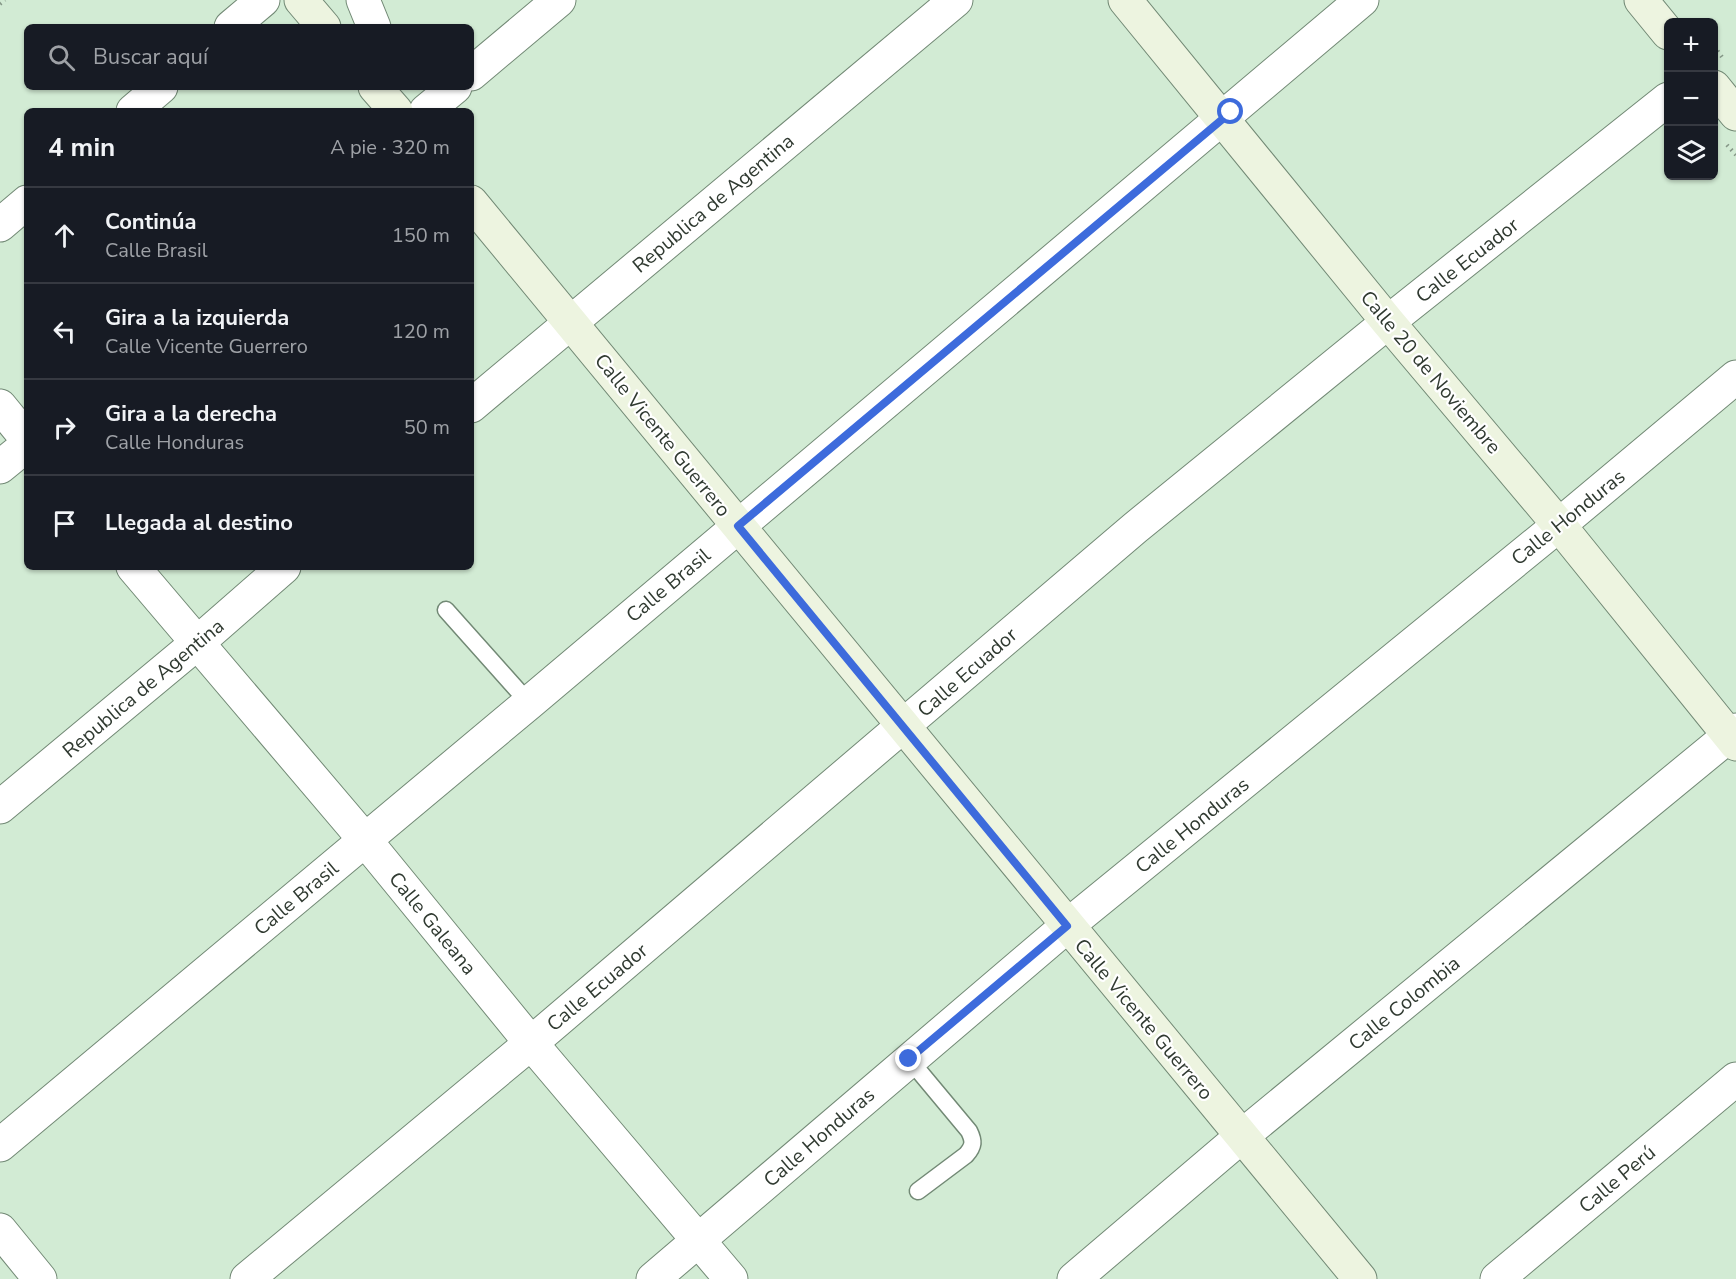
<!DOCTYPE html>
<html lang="es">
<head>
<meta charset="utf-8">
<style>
  body { margin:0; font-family:"Nunito Sans",sans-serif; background:#242831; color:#f1f3f6 }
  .controls { position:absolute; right:18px; top:18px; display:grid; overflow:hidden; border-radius:9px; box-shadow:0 2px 4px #0004 }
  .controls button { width:54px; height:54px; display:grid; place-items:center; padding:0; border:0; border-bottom:2px solid #363941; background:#171b24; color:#f1f3f6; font:30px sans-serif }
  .stop { position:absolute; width:18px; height:18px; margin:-14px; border:4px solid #3d6bdc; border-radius:50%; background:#fff }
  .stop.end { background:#3d6bdc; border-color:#fff; box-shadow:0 2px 6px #0008 }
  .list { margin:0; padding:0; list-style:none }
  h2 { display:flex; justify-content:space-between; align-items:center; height:78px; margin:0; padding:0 24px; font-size:26px }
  h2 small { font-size:20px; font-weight:400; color:#9ea1a6 }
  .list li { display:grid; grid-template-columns:39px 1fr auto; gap:18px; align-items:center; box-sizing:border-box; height:96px; padding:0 24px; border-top:2px solid #363941 }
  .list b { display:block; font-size:22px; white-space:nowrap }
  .list p { margin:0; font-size:20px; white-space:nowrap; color:#9ea1a6 }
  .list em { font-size:20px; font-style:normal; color:#9ea1a6 }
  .icon { flex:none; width:33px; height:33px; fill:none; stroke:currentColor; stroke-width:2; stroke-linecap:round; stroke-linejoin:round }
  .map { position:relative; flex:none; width:1736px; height:1279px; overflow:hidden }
  .search { position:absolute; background:#171b24; box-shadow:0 2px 4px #0004; left:24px; top:24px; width:450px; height:66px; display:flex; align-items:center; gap:15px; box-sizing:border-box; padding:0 21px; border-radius:9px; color:#9ea1a6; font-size:22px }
  .panel { position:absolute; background:#171b24; box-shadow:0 2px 4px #0004; left:24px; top:108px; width:450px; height:462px; border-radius:9px }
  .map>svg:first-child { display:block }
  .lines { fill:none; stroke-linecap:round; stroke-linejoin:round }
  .service-casing { stroke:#728975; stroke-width:19 }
  .minor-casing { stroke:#728975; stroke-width:35 }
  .secondary-casing { stroke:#728975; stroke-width:35 }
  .path { stroke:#859787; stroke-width:4; stroke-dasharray:1.5 4.5; stroke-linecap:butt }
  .service { stroke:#fff; stroke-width:16 }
  .minor { stroke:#fff; stroke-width:33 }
  .secondary { stroke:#edf4e0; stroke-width:33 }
  .route { stroke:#3d6bdc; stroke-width:8 }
  .labels { text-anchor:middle; stroke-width:4.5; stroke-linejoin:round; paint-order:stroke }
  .street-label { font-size:20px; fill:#303a31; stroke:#fff }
</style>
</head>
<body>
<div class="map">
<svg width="1736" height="1279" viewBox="0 0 1736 1279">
  <rect width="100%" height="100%" fill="#d2ebd4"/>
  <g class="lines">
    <!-- service casing -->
    <g class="service-casing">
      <g id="service">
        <path d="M446 610 529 703"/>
        <path d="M909 1059 969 1131C974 1141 974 1146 966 1155L918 1191"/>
      </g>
    </g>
    <!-- minor casing -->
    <g class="minor-casing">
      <g id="minor">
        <path d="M363 0 374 27"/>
        <path d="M231 27 263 0"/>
        <path d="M471 74 559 0"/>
        <path d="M133 111 161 87"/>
        <path d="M426 111 455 87"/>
        <path d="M0 225 27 202"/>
        <path d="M0 406 27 439"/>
        <path d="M471 406 956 0"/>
        <path d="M0 467 27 445"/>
        <path d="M133 567 365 840 531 1043 731 1279"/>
        <path d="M0 807 196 644 284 567"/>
        <path d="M0 1145 529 703 1362 0"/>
        <path d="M0 1230 40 1279"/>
        <path d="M247 1279 531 1043 1135 528 1388 322 1668 99"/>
        <path d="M653 1279 1067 926 1559 525 1736 377"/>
        <path d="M1074 1279 1242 1136 1736 730"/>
        <path d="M1497 1279 1736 1079"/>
      </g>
    </g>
    <!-- secondary casing -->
    <g class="secondary-casing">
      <g id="secondary">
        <path d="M301 0 324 27"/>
        <path d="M1125 0 1388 322 1559 525 1736 744"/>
        <path d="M1641 0 1668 33"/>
        <path d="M375 87 396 111"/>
        <path d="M1714 87 1736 114"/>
        <path d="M471 202 1360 1279"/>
      </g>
    </g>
    <!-- path -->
    <g class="path">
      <path d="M0 4 5 0"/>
      <path d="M1714 46 1722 57"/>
      <path d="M1727 145 1736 155"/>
    </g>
    <!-- service -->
    <use href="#service" class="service"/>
    <!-- minor -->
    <use href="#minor" class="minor"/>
    <!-- secondary -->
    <use href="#secondary" class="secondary"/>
  </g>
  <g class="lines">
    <!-- route -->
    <path class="route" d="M909 1059 1067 926 738 526 1231 112"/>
  </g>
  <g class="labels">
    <!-- street labels -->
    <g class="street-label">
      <text transform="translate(713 203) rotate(-40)" y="7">Republica de Agentina</text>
      <text transform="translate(1467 260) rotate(-38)" y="7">Calle Ecuador</text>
      <text transform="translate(1431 372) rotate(50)" y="7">Calle 20 de Noviembre</text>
      <text transform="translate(663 435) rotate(51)" y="7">Calle Vicente Guerrero</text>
      <text transform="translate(1568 517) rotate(-39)" y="7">Calle Honduras</text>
      <text transform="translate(668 585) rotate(-40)" y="7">Calle Brasil</text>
      <text transform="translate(967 672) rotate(-41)" y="7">Calle Ecuador</text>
      <text transform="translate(143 688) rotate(-40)" y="7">Republica de Agentina</text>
      <text transform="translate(1192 825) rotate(-39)" y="7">Calle Honduras</text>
      <text transform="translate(296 898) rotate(-40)" y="7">Calle Brasil</text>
      <text transform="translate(433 923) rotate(51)" y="7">Calle Galeana</text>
      <text transform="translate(597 987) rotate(-40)" y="7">Calle Ecuador</text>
      <text transform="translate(1404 1003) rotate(-39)" y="7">Calle Colombia</text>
      <text transform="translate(1144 1019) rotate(50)" y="7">Calle Vicente Guerrero</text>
      <text transform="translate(819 1137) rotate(-41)" y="7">Calle Honduras</text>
      <text transform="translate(1617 1179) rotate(-40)" y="7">Calle Perú</text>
    </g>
  </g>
</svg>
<div class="controls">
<button>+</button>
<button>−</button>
<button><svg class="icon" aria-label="layers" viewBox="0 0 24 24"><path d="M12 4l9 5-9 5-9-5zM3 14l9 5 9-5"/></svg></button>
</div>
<div class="stop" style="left:1231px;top:112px"></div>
<div class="stop end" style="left:909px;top:1059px"></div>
<div class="search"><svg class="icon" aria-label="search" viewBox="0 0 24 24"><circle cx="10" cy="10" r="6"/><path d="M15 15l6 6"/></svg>Buscar aquí</div>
<section class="panel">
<h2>4 min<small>A pie · 320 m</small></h2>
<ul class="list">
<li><svg class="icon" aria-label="ahead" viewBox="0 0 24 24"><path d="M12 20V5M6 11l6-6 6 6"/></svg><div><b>Continúa</b><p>Calle Brasil</p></div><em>150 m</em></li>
<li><svg class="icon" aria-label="left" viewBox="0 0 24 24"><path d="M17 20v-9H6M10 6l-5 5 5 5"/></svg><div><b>Gira a la izquierda</b><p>Calle Vicente Guerrero</p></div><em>120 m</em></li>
<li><svg class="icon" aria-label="right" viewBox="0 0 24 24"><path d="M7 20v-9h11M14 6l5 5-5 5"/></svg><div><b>Gira a la derecha</b><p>Calle Honduras</p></div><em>50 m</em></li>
<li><svg class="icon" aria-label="arrive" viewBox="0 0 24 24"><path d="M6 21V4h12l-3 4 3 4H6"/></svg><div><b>Llegada al destino</b></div></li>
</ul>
</section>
</div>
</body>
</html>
